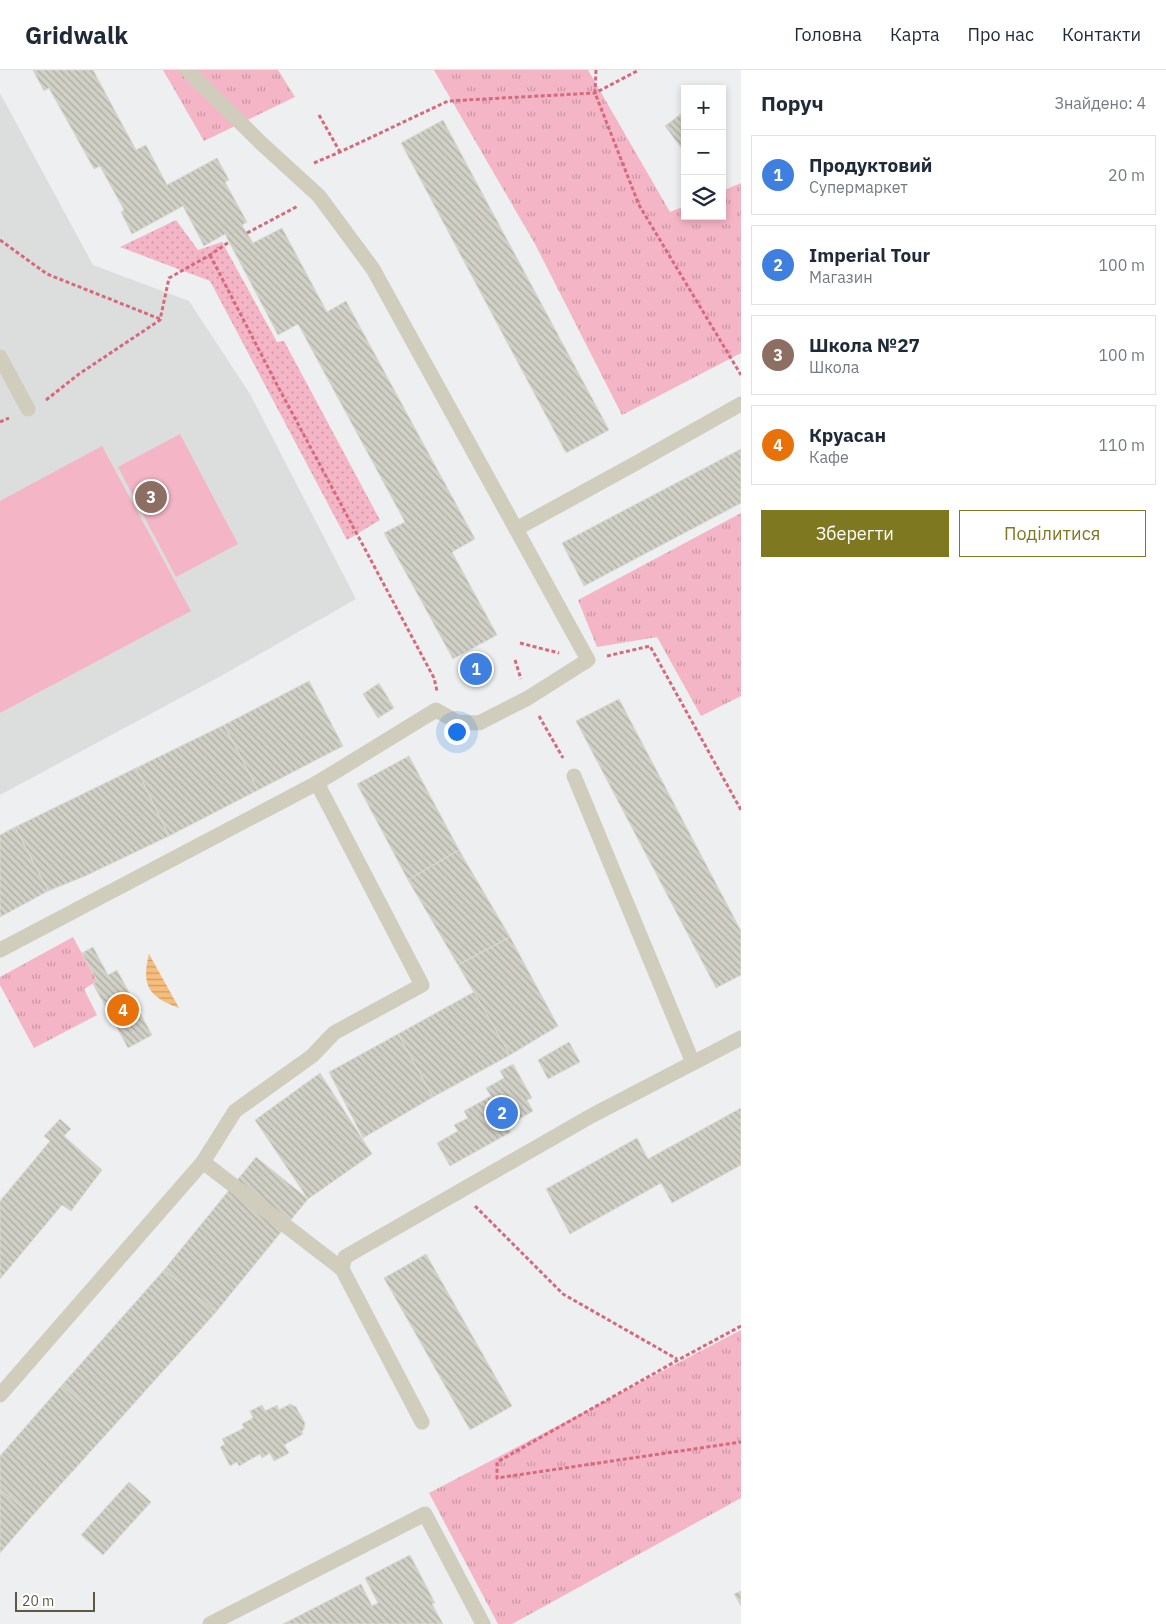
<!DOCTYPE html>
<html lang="uk">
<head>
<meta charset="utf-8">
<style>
  body { margin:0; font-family:"IBM Plex Sans",sans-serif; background:#f2f2f3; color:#1f2937 }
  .controls { position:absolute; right:15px; top:15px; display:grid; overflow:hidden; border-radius:0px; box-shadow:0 2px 8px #0003 }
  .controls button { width:45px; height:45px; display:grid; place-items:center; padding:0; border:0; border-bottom:1px solid #e0e1e3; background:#fff; color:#1f2937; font:25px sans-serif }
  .scale { position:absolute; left:15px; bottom:12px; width:80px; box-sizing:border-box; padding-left:5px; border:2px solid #5d5843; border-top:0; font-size:14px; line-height:18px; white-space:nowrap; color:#5d5843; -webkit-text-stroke:4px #fff; paint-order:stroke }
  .you { position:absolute; left:456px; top:661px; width:18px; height:18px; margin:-12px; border:4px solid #fff; border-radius:50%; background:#1a73e8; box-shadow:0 0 0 8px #1a73e833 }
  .badge { display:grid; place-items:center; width:32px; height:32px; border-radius:50%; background:#7e7820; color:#fff; font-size:16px; font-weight:700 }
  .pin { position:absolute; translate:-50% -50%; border:2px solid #fff; box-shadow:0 1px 5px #0006 }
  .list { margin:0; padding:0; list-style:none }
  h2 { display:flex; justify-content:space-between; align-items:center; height:65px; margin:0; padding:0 20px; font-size:21px }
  h2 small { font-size:16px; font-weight:400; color:#747a83 }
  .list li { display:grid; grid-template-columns:32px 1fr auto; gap:15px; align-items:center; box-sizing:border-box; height:80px; margin:0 10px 10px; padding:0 10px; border:1px solid #e0e1e3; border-radius:0px }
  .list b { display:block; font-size:19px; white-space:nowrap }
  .list p { margin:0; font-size:16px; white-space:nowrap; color:#747a83 }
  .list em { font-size:16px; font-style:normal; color:#747a83 }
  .actions { display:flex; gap:10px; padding:15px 20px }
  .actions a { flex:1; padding:11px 0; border:1px solid #7e7820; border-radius:0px; text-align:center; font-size:18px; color:#7e7820 }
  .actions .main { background:#7e7820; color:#fff }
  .icon { flex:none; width:28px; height:28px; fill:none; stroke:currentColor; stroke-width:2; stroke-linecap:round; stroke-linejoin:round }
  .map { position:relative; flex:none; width:741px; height:1554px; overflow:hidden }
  header { display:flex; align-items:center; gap:30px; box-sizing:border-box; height:70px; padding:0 25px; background:#fff; border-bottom:1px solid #e0e1e3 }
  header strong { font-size:24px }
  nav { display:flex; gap:28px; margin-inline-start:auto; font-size:18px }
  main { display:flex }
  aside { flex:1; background:#fff }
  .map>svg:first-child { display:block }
  .education { fill:#dcdede }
  .grass { fill:#f4b5c7 }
  .park { fill:url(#park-tufts) }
  .garden { fill:url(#garden-dots) }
  .water { fill:url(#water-rules) }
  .building { fill:url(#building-back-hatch); stroke:#d9dad0 }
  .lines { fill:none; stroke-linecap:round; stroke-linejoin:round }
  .path { stroke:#d66a7c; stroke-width:3; stroke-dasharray:4 2.5; stroke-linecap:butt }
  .lane { stroke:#d1cdbc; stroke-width:15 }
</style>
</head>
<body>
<header>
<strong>Gridwalk</strong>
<nav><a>Головна</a><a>Карта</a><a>Про нас</a><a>Контакти</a></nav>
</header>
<main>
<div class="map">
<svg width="741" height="1554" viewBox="0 0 741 1554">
  <defs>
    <pattern id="park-tufts" width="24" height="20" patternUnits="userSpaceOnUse" patternTransform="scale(1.25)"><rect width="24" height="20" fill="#f4b5c7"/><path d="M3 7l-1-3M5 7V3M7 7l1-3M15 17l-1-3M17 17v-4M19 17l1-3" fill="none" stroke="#c996a3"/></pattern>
    <pattern id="garden-dots" width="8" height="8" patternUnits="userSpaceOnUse" patternTransform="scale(1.25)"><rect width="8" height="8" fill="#f4b5c7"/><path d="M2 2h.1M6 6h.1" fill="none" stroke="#c996a3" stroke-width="1.8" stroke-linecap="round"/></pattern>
    <pattern id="water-rules" width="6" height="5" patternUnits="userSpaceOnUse" patternTransform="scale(1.25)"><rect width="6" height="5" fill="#f6bd7d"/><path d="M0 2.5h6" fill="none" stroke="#ca9c68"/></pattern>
    <pattern id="building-back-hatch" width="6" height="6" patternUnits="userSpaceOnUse" patternTransform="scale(1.25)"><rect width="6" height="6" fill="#d0d0c6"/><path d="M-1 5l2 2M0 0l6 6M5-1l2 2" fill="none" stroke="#acaca2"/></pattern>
  </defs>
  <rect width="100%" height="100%" fill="#edeff0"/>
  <!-- education -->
  <path class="education" d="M0 23 93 195 189 231 250 324 356 529 221 606 0 725Z"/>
  <!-- grass -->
  <g class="grass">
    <path d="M180 364 238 474 176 507 118 397Z"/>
    <path d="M102 376 191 541 0 643V431Z"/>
  </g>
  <!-- park -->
  <g class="park">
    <path d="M163 0H278L295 27 204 71Z"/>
    <path d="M434 0H588L670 142 685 136V146H722V121L741 113V283L622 345 535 174Z"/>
    <path d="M741 443V626L701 646 657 567 597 577 578 530Z"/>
    <path d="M73 867 97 911 84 919 97 945 34 978 0 915V907Z"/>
    <path d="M741 1260V1428L512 1554H498L429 1423Z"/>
  </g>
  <!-- garden -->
  <path class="garden" d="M176 150 198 180 222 172 277 272 284 271 380 450 347 470 210 211 120 177Z"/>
  <!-- water -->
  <path class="water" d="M149 884 179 938C149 927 141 916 149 884Z"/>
  <!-- building -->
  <g class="building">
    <path d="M33 0H93L136 80 146 75 167 115 217 88 229 110 225 112 247 152 242 155 253 173 282 158 327 242 346 231 475 469 452 482 497 565 453 589 384 463 405 452 298 254 278 265 225 164 204 176 183 136 132 164 121 142 124 140 100 96 94 99 49 18 44 21Z"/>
    <path d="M685 41V83L665 56Z"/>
    <path d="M443 50 609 360 566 383 401 73Z"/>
    <path d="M741 379V433L584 516 562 473Z"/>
    <path d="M482 586 491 600 471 613 462 599Z"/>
    <path d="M309 611 343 676 258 720 224 655Z"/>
    <path d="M379 613 394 638 378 648 363 624Z"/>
    <path d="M619 629 741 861V905L716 918 576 651Z"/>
    <path d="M224 655 258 720 169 766 136 698Z"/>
    <path d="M409 686 459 780 408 810 357 714Z"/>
    <path d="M136 698 169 766 85 806 48 821 15 757Z"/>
    <path d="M15 757 48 821 0 847V765Z"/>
    <path d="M459 780 510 867 458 895 408 810Z"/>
    <path d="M510 867 558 956 510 985 458 895Z"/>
    <path d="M93 877 108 905 117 900 152 965 128 978 93 914 97 911 82 883Z"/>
    <path d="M474 922 510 985 433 1027 398 964Z"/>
    <path d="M398 964 433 1027 363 1068 329 1002Z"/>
    <path d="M569 972 580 992 548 1009 538 990Z"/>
    <path d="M513 994 532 1028 527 1030 533 1041 507 1056 511 1062 450 1096 437 1073 458 1061 454 1055 468 1048 464 1041 491 1026 486 1018 504 1008 500 1001Z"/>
    <path d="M320 1003 372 1084 308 1129 255 1050Z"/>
    <path d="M741 1038V1095L672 1133 661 1113 570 1164 546 1119 637 1068 648 1089Z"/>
    <path d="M60 1049 71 1059 64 1066 102 1100 71 1141 62 1135 0 1209V1131L50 1071 44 1066Z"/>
    <path d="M256 1087 308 1129 216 1242 164 1200Z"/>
    <path d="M426 1184 512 1336 470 1360 384 1208Z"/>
    <path d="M164 1200 216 1242 111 1359 62 1315Z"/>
    <path d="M62 1315 111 1359 32 1446 0 1419V1386Z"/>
    <path d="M290 1334 296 1337 305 1353 304 1359 302 1361 303 1364 284 1375 289 1383 274 1391 270 1383 262 1388 260 1384 239 1396 237 1392 230 1396 220 1377 225 1374 222 1369 244 1358 242 1354 253 1348 250 1341 262 1335 265 1341 277 1335 279 1340Z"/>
    <path d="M129 1412 151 1432 103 1485 81 1465Z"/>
    <path d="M0 1419 32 1446 0 1483Z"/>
    <path d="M410 1485 435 1533 432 1534 443 1554H283L361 1514 372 1536 378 1533 365 1508Z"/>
    <path d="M741 1521V1536L734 1524Z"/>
  </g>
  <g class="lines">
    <!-- path -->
    <g class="path">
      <path d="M596 0 595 23 639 135 741 305"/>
      <path d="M319 45 340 82"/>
      <path d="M314 93 340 82 448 31 595 23 639 0"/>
      <path d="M247 163 298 136"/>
      <path d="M0 170 47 204 160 249"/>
      <path d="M210 185 275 311 434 608 437 621"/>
      <path d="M46 330 79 304 160 250 169 208 210 185 229 172"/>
      <path d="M0 352 9 348"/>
      <path d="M520 573 559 583"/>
      <path d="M607 586 650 576 741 740"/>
      <path d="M515 590 521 609"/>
      <path d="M539 646 563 688"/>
      <path d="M475 1136 563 1224 677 1289"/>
      <path d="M741 1256 678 1290 497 1392V1408L741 1372"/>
    </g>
    <!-- lane -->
    <g class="lane">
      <path d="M187 0 261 73 319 126 373 199 516 459"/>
      <path d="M0 287 28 339"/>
      <path d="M574 706 693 993"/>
      <path d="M0 880 317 713 436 640 457 652 479 653 528 628 588 590 516 459 638 392 741 334"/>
      <path d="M203 1092 342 1199"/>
      <path d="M0 1325 203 1092 235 1041 312 986 334 963 422 915 317 713"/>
      <path d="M422 1352 342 1199 345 1187 591 1046 741 968"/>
      <path d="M210 1554 425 1444 483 1554"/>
    </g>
  </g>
</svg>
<div class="controls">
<button>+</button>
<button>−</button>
<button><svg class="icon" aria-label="layers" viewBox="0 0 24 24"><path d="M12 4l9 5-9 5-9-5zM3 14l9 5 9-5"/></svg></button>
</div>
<div class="scale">20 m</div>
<div class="you"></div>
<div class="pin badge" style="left:476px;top:599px;background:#3f7fe0">1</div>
<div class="pin badge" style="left:502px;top:1043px;background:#3f7fe0">2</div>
<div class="pin badge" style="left:151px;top:427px;background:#8d6e63">3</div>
<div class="pin badge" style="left:123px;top:940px;background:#e8710a">4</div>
</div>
<aside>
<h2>Поруч<small>Знайдено: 4</small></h2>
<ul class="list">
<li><span class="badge" style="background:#3f7fe0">1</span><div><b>Продуктовий</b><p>Супермаркет</p></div><em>20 m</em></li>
<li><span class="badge" style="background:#3f7fe0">2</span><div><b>Imperial Tour</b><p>Магазин</p></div><em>100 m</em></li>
<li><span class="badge" style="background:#8d6e63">3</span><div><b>Школа №27</b><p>Школа</p></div><em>100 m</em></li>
<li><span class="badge" style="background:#e8710a">4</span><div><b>Круасан</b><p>Кафе</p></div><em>110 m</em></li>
</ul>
<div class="actions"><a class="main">Зберегти</a><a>Поділитися</a></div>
</aside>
</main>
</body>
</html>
